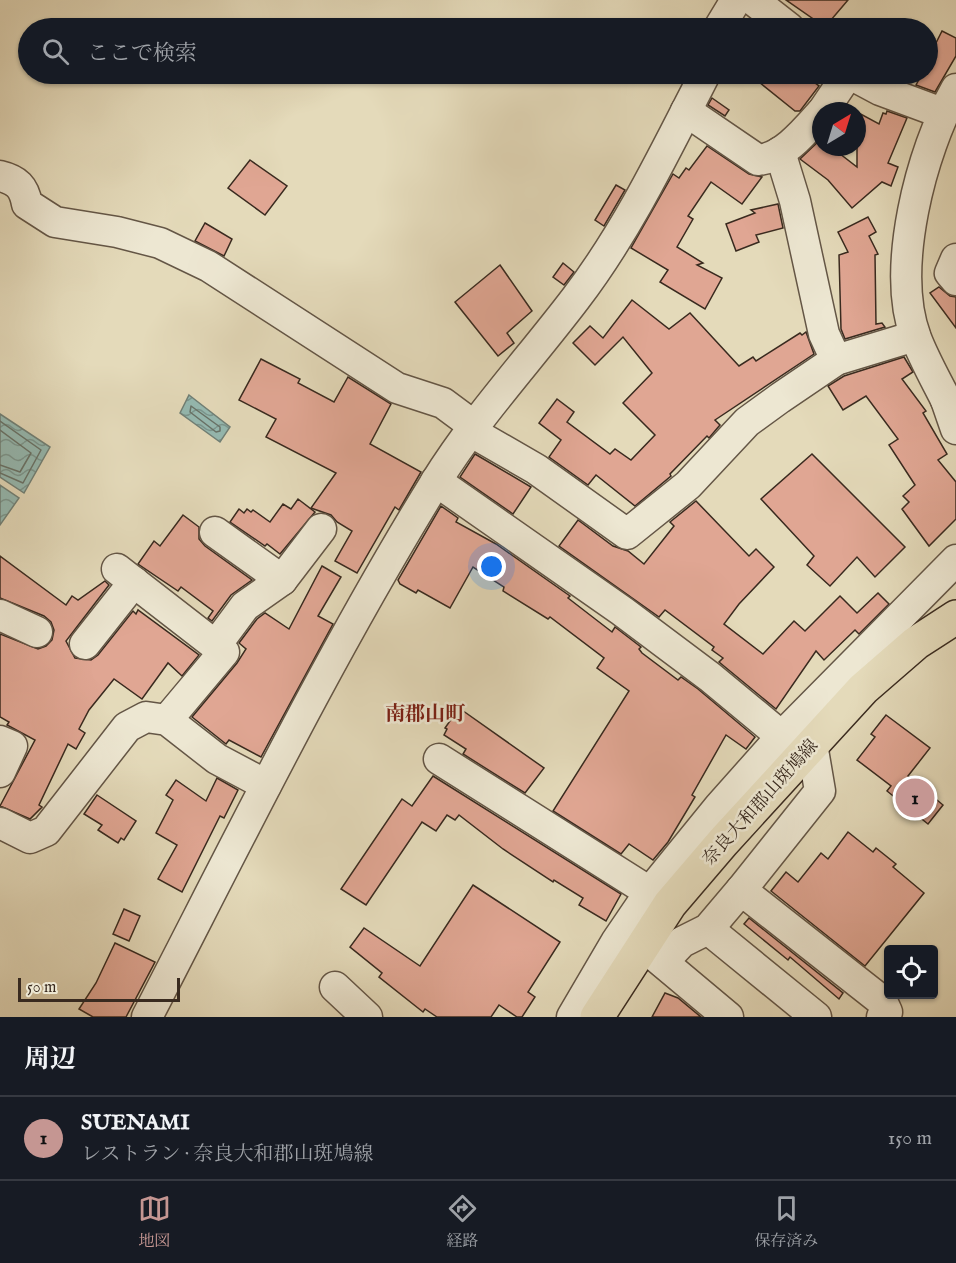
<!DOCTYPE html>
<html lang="ja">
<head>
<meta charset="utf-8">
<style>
  body { margin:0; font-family:"IM FELL English","Noto Serif JP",serif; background:#20242c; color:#f1f3f6 }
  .controls { position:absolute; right:18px; bottom:18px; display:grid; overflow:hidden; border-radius:6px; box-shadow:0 2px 4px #0004 }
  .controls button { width:54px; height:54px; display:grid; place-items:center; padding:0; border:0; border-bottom:2px solid #363941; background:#171b24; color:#f1f3f6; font:30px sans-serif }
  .compass { position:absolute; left:812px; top:102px; width:54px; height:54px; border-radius:50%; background:#171b24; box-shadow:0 2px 4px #0004; rotate:38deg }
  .scale { position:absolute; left:18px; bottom:15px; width:162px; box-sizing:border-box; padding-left:6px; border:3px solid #392a1f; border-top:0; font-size:16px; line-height:21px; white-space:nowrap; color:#392a1f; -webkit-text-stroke:4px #ede7d2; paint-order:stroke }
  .you { position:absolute; left:492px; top:567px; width:21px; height:21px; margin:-15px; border:4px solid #fff; border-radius:50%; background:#1a73e8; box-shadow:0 0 0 9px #1a73e833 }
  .badge { display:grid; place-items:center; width:39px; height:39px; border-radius:50%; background:#c59692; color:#111; font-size:20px; font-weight:700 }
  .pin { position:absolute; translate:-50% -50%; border:3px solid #fff; box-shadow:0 2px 6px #0006 }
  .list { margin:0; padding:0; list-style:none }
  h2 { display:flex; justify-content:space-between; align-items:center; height:78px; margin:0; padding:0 24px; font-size:26px }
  h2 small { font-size:20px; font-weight:400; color:#9ea1a6 }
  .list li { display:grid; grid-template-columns:39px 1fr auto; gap:18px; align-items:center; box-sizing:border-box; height:84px; padding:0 24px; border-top:2px solid #363941 }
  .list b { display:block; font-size:22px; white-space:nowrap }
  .list p { margin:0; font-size:20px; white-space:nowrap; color:#9ea1a6 }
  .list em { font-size:20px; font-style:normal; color:#9ea1a6 }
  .icon { flex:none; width:33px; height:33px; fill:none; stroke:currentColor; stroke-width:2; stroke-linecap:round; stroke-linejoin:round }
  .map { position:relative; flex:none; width:956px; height:1017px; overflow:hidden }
  .search { position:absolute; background:#171b24; box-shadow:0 2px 4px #0004; left:18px; right:18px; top:18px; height:66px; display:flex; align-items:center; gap:15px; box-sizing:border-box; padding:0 21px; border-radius:33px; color:#9ea1a6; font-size:22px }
  .sheet { height:162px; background:#171b24 }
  nav { display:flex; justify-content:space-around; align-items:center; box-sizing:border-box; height:84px; border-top:2px solid #363941; background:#171b24; font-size:16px; color:#9ea1a6 }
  nav a { display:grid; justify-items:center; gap:3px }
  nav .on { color:#c59692 }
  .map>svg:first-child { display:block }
  .water { fill:url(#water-waves); stroke:#708077; stroke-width:1.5 }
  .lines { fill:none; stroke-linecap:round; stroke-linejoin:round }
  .shore { stroke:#677268; stroke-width:1.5 }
  .building { fill:#e0a693; stroke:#392a1f; stroke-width:1.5 }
  .minor-casing { stroke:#645646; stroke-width:33 }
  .major-casing { stroke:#392a1f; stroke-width:36 }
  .minor { stroke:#ede7d2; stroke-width:30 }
  .major { stroke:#e4daba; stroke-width:33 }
  .labels { text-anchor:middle; stroke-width:5; stroke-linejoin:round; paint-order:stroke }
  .street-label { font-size:18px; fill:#392a1f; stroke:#ede7d2 }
  .neighbourhood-label { font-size:20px; font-weight:bold; fill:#7a1f14; stroke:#ede7d2 }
</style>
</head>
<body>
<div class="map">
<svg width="956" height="1017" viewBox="0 0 956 1017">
  <defs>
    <pattern id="water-waves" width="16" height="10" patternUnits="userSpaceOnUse" patternTransform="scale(1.5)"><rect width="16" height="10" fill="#95bab2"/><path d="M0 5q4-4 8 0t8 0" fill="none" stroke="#7b9790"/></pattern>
  </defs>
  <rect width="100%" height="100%" fill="#e4daba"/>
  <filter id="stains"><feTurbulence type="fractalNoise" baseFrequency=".00333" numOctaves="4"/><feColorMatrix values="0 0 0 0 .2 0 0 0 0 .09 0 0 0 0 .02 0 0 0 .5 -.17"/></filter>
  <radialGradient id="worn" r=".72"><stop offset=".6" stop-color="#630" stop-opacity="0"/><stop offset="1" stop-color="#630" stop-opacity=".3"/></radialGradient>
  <!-- water -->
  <g class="water">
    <path d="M189 395 230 427 220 442 180 413Z"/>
    <path d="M0 414 50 447 24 493 0 477Z"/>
    <path d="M0 485 19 498 0 525Z"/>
  </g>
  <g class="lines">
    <!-- shore -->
    <g class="shore">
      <path d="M191 406 220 427V431L216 432 190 412Z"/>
      <path d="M0 421 41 450 23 483 0 473"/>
      <path d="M0 430 31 453 20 472 0 465"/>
    </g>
  </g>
  <!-- building -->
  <g class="building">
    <path d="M786 0H848L825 27Z"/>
    <path d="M942 31 956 38V56L935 92 916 85 922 74H927V61Z"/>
    <path d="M749 74H803L819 86 800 111H795Z"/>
    <path d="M712 98 729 110 725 116 708 105Z"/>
    <path d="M887 111 907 118 888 163 898 167 891 186 882 182 852 208 828 180 800 159 821 139V147H831L857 167V112L879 124 883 113 886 114Z"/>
    <path d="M707 146 749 174 762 177 742 204 711 182 688 216 693 219 677 247 703 263 697 265 722 278 705 309 660 282 668 270 631 248 673 174 679 178 686 168 689 170Z"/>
    <path d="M250 160 287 186 265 215 228 188Z"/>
    <path d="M616 185 625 190 604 226 595 220Z"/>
    <path d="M778 204 783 228 756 235 759 242 736 251 726 224 755 213 751 210Z"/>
    <path d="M868 217 876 232 869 236 878 254 875 255 876 324 882 323 885 327 845 339 841 329 839 255 848 252 838 232Z"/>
    <path d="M205 223 232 239 224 256 195 241Z"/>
    <path d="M563 263 574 272 564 285 553 277Z"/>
    <path d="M500 265 532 311 507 333 514 343 498 356 455 302Z"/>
    <path d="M939 287 950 296 956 297V328L930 293Z"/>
    <path d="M632 300 669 329 690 313 739 366 753 357 756 361 800 333 802 335 806 332 814 354 715 420 720 425 709 438 707 436 670 474 671 476 635 506 596 475 588 485 549 457 561 440 539 423 557 399 574 412 567 422 610 454 615 449 631 460 655 435 623 403 652 373 623 337 595 365 573 343 590 326 603 338Z"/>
    <path d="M904 357 913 372 902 379 926 411 923 413 947 454 938 460 956 482V519L929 546 902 509 909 502 903 496 915 485 889 445 898 439 866 396 843 410 828 386 844 376Z"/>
    <path d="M261 359 300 379 298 383 334 402 348 377 391 404 370 444 421 472 399 510 395 507 357 573 335 561 352 531 337 522 331 515 311 508 336 473 266 437 276 419 239 400Z"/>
    <path d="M475 454 531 487 513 514 460 477Z"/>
    <path d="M812 454 905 547 875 577 857 557 830 586 807 565 814 556 761 499Z"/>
    <path d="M298 499 315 512 280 554 267 544 265 546 230 522 239 509 244 513 247 509 251 512 253 510 270 522 283 504 291 509Z"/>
    <path d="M696 501 749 556 756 549 774 567 739 604 724 624 763 654 794 621 805 631 840 596 857 613 878 593 889 604 859 634 855 630 824 660 816 651 776 709 719 662 723 658 712 650 714 647 665 610 659 617 559 546 578 520 613 546 628 551 644 564 674 526 670 522Z"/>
    <path d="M441 506 458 518 456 522 496 544 570 596 568 598 612 632 615 627 641 647 639 649 642 653 678 680 681 677 698 689 755 737 746 749 726 735 692 795 695 797 668 842 653 860 629 844 621 854 553 811 629 691 597 668 604 658 550 617 548 619 503 591 504 587 473 567 450 608 418 590 416 593 400 584 398 580Z"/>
    <path d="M183 515 199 527V539L205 546 252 580 231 595 212 621 208 618 213 611 181 587 178 591 138 564 154 541 160 546Z"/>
    <path d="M0 556 66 605 72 596 78 600 105 581 109 585 66 641 75 658 91 660 98 655 133 611 136 614 138 610 199 655 182 676 168 663 142 699 114 679 89 710 79 729 85 733 76 749 68 744 39 805 42 807 30 819 0 806 35 740 7 725 9 722 0 717V634L38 649 46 646 52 640 54 630 51 622 44 616 0 598Z"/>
    <path d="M322 566 341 577 318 616 333 624 261 757 229 740 226 744 192 717 237 663 246 649 239 643 257 619 265 613 289 629Z"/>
    <path d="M459 708 544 768 525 793 463 754 466 749 444 735 447 729 445 728Z"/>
    <path d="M886 715 930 748 908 776 943 805 928 824 887 791 891 786 857 760 875 737 871 734Z"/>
    <path d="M433 776 621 894 606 921 579 905 583 898 554 880 553 882 503 849 459 815 455 820 447 815 436 831 422 822 366 905 341 889 402 799 412 806Z"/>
    <path d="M217 778 238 790 224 818 220 816 182 892 158 879 177 845 156 833 173 800 166 795 176 780 206 801Z"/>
    <path d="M97 795 136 821 124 840 121 838 118 843 98 830 102 825 84 814Z"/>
    <path d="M848 832 873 852 876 848 896 864 893 867 924 893 865 966 771 891 786 872 798 882 821 853 828 859Z"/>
    <path d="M473 885 560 942 528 992 535 997 522 1017H517L499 1005 491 1017H437L425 1009 423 1012 379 977 382 973 350 947 364 928 420 966Z"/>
    <path d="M124 909 140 916 129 941 113 934Z"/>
    <path d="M749 918 843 993 839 999 790 957 788 960 744 924Z"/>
    <path d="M115 943 155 962 126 1017H93L79 1009 96 983Z"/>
    <path d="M665 993 678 998 701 1017H652Z"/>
  </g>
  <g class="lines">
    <!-- minor casing -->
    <g class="minor-casing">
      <g id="minor">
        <path d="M753 0 789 28"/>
        <path d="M719 28 736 0"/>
        <path d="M850 74 880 90 942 113"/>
        <path d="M956 89C921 151 890 269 916 338 924 359 936 380 946 400L956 402"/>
        <path d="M686 111 758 160C783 158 805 131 821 113"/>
        <path d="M823 111 848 74"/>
        <path d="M780 152 795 201 824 334 836 360"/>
        <path d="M0 176C17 180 24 187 27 204L55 222 117 232 160 243 208 266 397 388 443 403 474 426"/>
        <path d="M956 259 950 273 956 280"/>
        <path d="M946 400 956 429"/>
        <path d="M470 431 536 469 627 534 688 485 747 422 780 398 836 360 915 336"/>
        <path d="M436 481 622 611 710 677 797 749"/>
        <path d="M215 532 282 580"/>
        <path d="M117 569 224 652 167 720"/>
        <path d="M0 615 37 632"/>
        <path d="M85 644 134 582"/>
        <path d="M216 645 245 606 282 580 321 529"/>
        <path d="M0 741 12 746 0 772"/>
        <path d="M439 759 667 903"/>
        <path d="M0 823 30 838 46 831 127 727 146 717 167 720 217 759 266 785"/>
        <path d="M741 890 820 791 812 744"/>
        <path d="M708 929 816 1017"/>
        <path d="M648 950 728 1017"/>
        <path d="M663 962 682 942 708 929 741 890 882 1001 887 1012 882 1017"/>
        <path d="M335 987 367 1017"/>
        <path d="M147 1017C240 837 329 655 435 483 476 417 529 360 576 298 628 230 666 150 705 74"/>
        <path d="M572 1017 616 942 650 892 719 807 782 736 956 560"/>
      </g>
    </g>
    <!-- major casing -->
    <g class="major-casing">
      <path id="major" d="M597 1017 670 904 723 842 863 689 916 643 956 617"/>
    </g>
    <!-- minor -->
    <use href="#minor" class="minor"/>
    <!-- major -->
    <use href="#major" class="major"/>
  </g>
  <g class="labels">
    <!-- street labels -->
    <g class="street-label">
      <text transform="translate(760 802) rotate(-48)" y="6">奈良大和郡山斑鳩線</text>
    </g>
    <!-- neighbourhood labels -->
    <g class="neighbourhood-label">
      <text x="425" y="720">南郡山町</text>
    </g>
  </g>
  <rect width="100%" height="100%" filter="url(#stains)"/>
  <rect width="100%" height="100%" fill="url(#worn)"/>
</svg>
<div class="controls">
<button><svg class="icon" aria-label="locate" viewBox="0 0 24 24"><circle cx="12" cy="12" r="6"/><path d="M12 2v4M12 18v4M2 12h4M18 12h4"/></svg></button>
</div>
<svg class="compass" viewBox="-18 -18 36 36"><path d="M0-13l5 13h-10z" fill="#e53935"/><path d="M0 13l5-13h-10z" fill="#9ea1a6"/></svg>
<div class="scale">50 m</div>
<div class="you"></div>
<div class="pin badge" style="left:915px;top:798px">1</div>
<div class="search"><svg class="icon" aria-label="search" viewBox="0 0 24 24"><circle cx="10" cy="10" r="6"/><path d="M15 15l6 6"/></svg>ここで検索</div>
</div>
<section class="sheet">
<h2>周辺<small></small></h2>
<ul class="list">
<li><span class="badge">1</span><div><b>SUENAMI</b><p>レストラン · 奈良大和郡山斑鳩線</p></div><em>150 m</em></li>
</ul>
</section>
<nav>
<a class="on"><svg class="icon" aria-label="map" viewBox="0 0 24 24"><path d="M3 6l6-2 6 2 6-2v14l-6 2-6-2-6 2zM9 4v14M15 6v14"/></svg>地図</a>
<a><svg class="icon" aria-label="directions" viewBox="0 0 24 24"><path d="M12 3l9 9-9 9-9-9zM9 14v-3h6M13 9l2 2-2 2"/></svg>経路</a>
<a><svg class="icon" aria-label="saved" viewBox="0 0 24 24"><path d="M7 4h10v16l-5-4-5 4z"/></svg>保存済み</a>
</nav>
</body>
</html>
